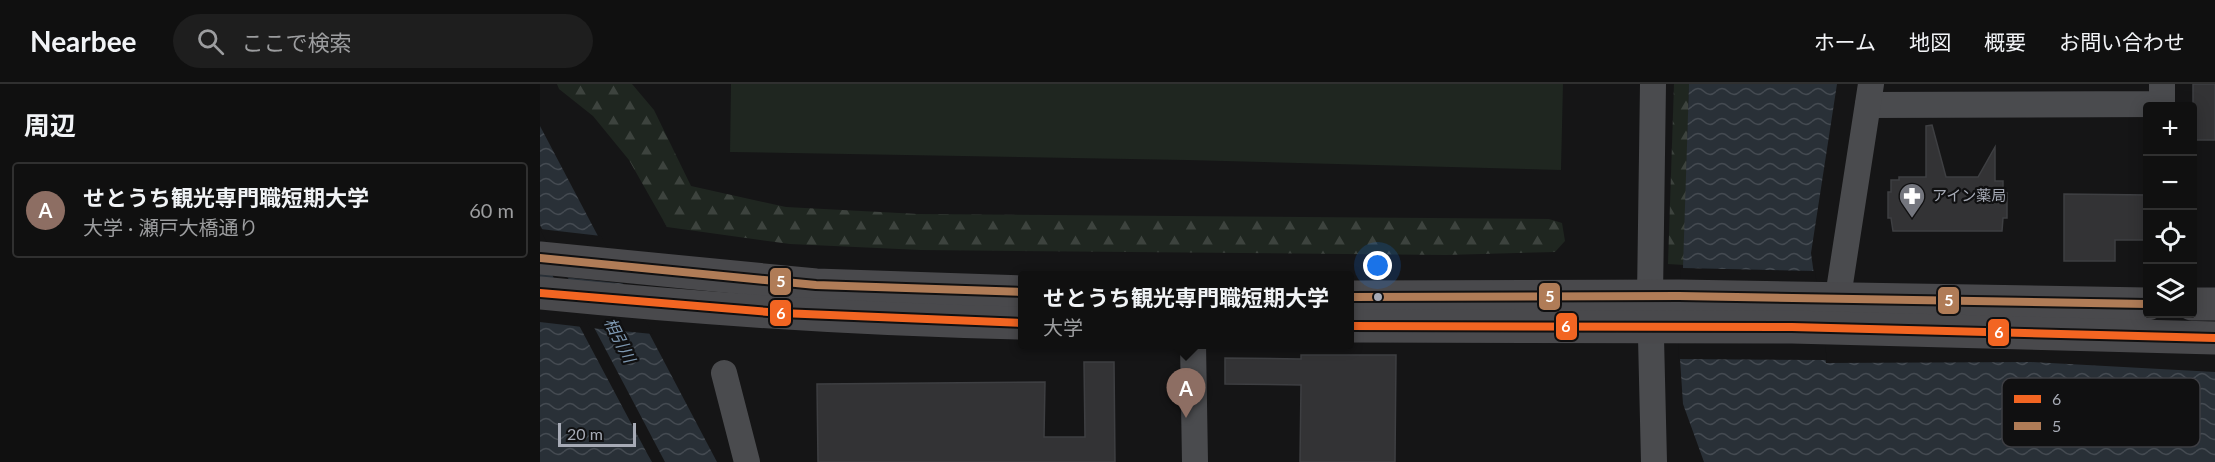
<!DOCTYPE html>
<html lang="ja">
<head>
<meta charset="utf-8">
<style>
  body { margin:0; font-family:Lato,"Noto Sans JP",sans-serif; background:#1e1e1e; color:#f1f3f6 }
  .controls { position:absolute; right:18px; top:18px; display:grid; overflow:hidden; border-radius:6px; box-shadow:0 3px 15px #0003 }
  .controls button { width:54px; height:54px; display:grid; place-items:center; padding:0; border:0; border-bottom:2px solid #303030; background:#101010; color:#f1f3f6; font:30px sans-serif }
  .scale { position:absolute; left:18px; bottom:15px; width:78px; box-sizing:border-box; padding-left:6px; border:3px solid #a7abb6; border-top:0; font-size:16px; line-height:21px; white-space:nowrap; color:#a7abb6; -webkit-text-stroke:4px #101011; paint-order:stroke }
  .you { position:absolute; left:838px; top:182px; width:21px; height:21px; margin:-15px; border:4px solid #fff; border-radius:50%; background:#1a73e8; box-shadow:0 0 0 9px #1a73e833 }
  .badge { display:grid; place-items:center; width:39px; height:39px; border-radius:50%; background:#ea580c; color:#fff; font-size:20px; font-weight:700 }
  .pin { position:absolute; translate:-50% -50px; filter:drop-shadow(0 2px 3px #0008) }
  .pin::after { content:''; position:absolute; top:32px; width:21px; height:18px; background:inherit; clip-path:polygon(0 0,100% 0,50% 100%) }
  .popup { position:absolute; left:478px; top:187px; width:336px; height:78px; box-sizing:border-box; display:grid; place-content:center; border-radius:6px; background:#101010; filter:drop-shadow(0 2px 4px #0005); font-size:20px; white-space:nowrap; color:#9c9d9f }
  .popup b { font-size:22px; color:#f1f3f6 }
  .popup::after { content:''; position:absolute; left:50%; top:100%; margin-left:-12px; border:12px solid transparent; border-top-color:#101010 }
  .list { margin:0; padding:0; list-style:none }
  h2 { display:flex; justify-content:space-between; align-items:center; height:78px; margin:0; padding:0 24px; font-size:26px }
  h2 small { font-size:20px; font-weight:400; color:#9c9d9f }
  .list li { display:grid; grid-template-columns:39px 1fr auto; gap:18px; align-items:center; box-sizing:border-box; height:96px; margin:0 12px 12px; padding:0 12px; border:2px solid #303030; border-radius:6px }
  .list b { display:block; font-size:22px; white-space:nowrap }
  .list p { margin:0; font-size:20px; white-space:nowrap; color:#9c9d9f }
  .list em { font-size:20px; font-style:normal; color:#9c9d9f }
  .icon { flex:none; width:33px; height:33px; fill:none; stroke:currentColor; stroke-width:2; stroke-linecap:round; stroke-linejoin:round }
  .map { position:relative; flex:none; width:1675px; height:378px; overflow:hidden }
  header { display:flex; align-items:center; gap:36px; box-sizing:border-box; height:84px; padding:0 30px; background:#101010; border-bottom:2px solid #303030 }
  header strong { font-size:28px }
  nav { display:flex; gap:33px; margin-inline-start:auto; font-size:21px }
  .search { width:420px; height:54px; background:#1e1e1e; display:flex; align-items:center; gap:15px; box-sizing:border-box; padding:0 21px; border-radius:33px; color:#9c9d9f; font-size:22px }
  main { display:flex }
  aside { flex:1; background:#101010 }
  .map>svg:first-child { display:block }
  .forest { fill:url(#forest-firs) }
  .park { fill:#1f2620 }
  .water { fill:url(#water-waves) }
  .pier { fill:#151516 }
  .building { fill:#333335; stroke:#3e3f42; stroke-width:1.5 }
  .lines { fill:none; stroke-linecap:round; stroke-linejoin:round }
  .street { stroke:#4a4b4e; stroke-width:26 }
  .secondary { stroke:#49494c; stroke-width:33 }
  .bus-1-casing { stroke:#101011; stroke-width:12 }
  .bus-2-casing { stroke:#101011; stroke-width:12 }
  .bus-1 { stroke:#f26522; stroke-width:8 }
  .bus-2 { stroke:#b07c57; stroke-width:8 }
  .bus-dot { fill:#a7abb6; stroke:#101011; stroke-width:2 }
  .labels { text-anchor:middle; stroke-width:4.5; stroke-linejoin:round; paint-order:stroke }
  .poi-label { font-size:15px; fill:#a7abb6; stroke:#101011; text-anchor:start }
  .water-label { font-size:16px; font-style:italic; fill:#7e98b1; stroke:#101011 }
  .key { fill:#101011; stroke:#3d3e43; stroke-width:1.5 }
  .key-label { font-size:16px; fill:#a7abb6 }
  .line-badge { stroke:#101011; stroke-width:2 }
  .badge-label { font-size:16px; text-anchor:middle; font-weight:bold; fill:#fff }
</style>
</head>
<body>
<header>
<strong>Nearbee</strong>
<div class="search"><svg class="icon" aria-label="search" viewBox="0 0 24 24"><circle cx="10" cy="10" r="6"/><path d="M15 15l6 6"/></svg>ここで検索</div>
<nav><a>ホーム</a><a>地図</a><a>概要</a><a>お問い合わせ</a></nav>
</header>
<main>
<aside>
<h2>周辺<small></small></h2>
<ul class="list">
<li><span class="badge" style="background:#8d6e63">A</span><div><b>せとうち観光専門職短期大学</b><p>大学 · 瀬戸大橋通り</p></div><em>60 m</em></li>
</ul>
</aside>
<div class="map">
<svg width="1675" height="378" viewBox="0 0 1675 378">
  <defs>
    <pattern id="forest-firs" width="22" height="20" patternUnits="userSpaceOnUse" patternTransform="scale(1.5)"><rect width="22" height="20" fill="#1f2620"/><path d="M5 1l3.5 6h-7zM16 11l3.5 6h-7z" fill="#3d433e"/></pattern>
    <pattern id="water-waves" width="16" height="10" patternUnits="userSpaceOnUse" patternTransform="scale(1.5)"><rect width="16" height="10" fill="#293037"/><path d="M0 5q4-4 8 0t8 0" fill="none" stroke="#454b52"/></pattern>
  </defs>
  <rect width="100%" height="100%" fill="#151516"/>
  <!-- forest -->
  <g class="forest">
    <path d="M17 0H92L114 26 151 102 246 123 378 130 1009 135 1022 139 1025 157 1015 168 906 171 381 166 250 160 127 143 89 76 53 32 19 5Z"/>
    <path d="M1134 0H1149L1144 181 1128 180Z"/>
  </g>
  <!-- park -->
  <path class="park" d="M191 0H1023L1021 86 646 76 190 68Z"/>
  <!-- water -->
  <g class="water">
    <path d="M1149 0H1297L1271 169 1286 279 1491 278 1675 288V378H1164L1143 320 1140 275Z"/>
    <path d="M0 42 177 378H125L0 141Z"/>
    <path d="M0 168 108 371 112 378H0Z"/>
  </g>
  <!-- pier -->
  <g class="pier">
    <path d="M0 145 61 152 87 200 24 193Z"/>
    <path d="M1141 184 1275 187 1287 276 1138 275Z"/>
    <path d="M0 196 19 198 43 243 0 238Z"/>
    <path d="M27 198 89 204 113 250 51 244Z"/>
  </g>
  <!-- building -->
  <g class="building">
    <rect x="1653" y="0" width="22" height="56"/>
    <path d="M1392 41 1406 93H1438L1455 63V97H1463V109H1467V134H1463L1462 147H1353L1351 134H1348V108H1351V96H1359V93H1386V42Z"/>
    <path d="M1524 110 1608 111V156H1575V177H1524Z"/>
    <path d="M761 271H856L855 378H760L761 301 685 300V274L761 275Z"/>
    <path d="M544 278H574L575 378H278L277 300 505 298 504 353H545Z"/>
  </g>
  <g class="lines">
    <!-- street -->
    <g class="street">
      <path d="M1113 0 1110 212 1114 378"/>
      <path d="M1328 21 1622 20V0"/>
      <path d="M1295 232 1331 0"/>
      <path d="M653 260 655 378"/>
      <path d="M184 289 207 378"/>
    </g>
    <!-- secondary -->
    <g class="secondary">
      <path d="M0 174 276 201 482 208"/>
      <path d="M0 209C161 225 321 236 482 239"/>
      <path d="M810 213 1139 212 1608 220"/>
      <path d="M1652 220H1675"/>
      <path d="M810 242 1252 243 1675 254"/>
    </g>
    <!-- bus-1 casing -->
    <g class="bus-1-casing">
      <g id="bus-1">
        <path d="M0 209 241 229 482 239"/>
        <path d="M810 242 1252 243 1675 254"/>
      </g>
    </g>
    <!-- bus-2 casing -->
    <g class="bus-2-casing">
      <g id="bus-2">
        <path d="M0 174 276 201 482 208"/>
        <path d="M810 213 1139 212 1608 220"/>
      </g>
    </g>
    <!-- bus-1 -->
    <use href="#bus-1" class="bus-1"/>
    <!-- bus-2 -->
    <use href="#bus-2" class="bus-2"/>
  </g>
  <!-- icons -->
  <defs>
    <g id="pharmacy-pin" transform="scale(1.35)"><path d="M0 17L-7.5 6A9.5 9.5 0 1 1 7.5 6Z" fill="#74767e" stroke="#101011"/><path d="M-2-6h4v4h4v4h-4v4h-4v-4h-4v-4h4Z" fill="#fff"/></g>
  </defs>
  <g fill-rule="evenodd">
    <use href="#pharmacy-pin" x="1372" y="112"/>
  </g>
  <!-- markers -->
  <circle class="bus-dot" cx="838" cy="213" r="5"/>
  <g class="labels">
    <!-- poi labels -->
    <g class="poi-label">
      <text x="1392" y="117">アイン薬局</text>
    </g>
    <!-- water labels -->
    <g class="water-label">
      <text transform="translate(80 256) rotate(63)" y="6">相引川</text>
    </g>
  </g>
  <!-- legend -->
  <rect x="1462" y="294" width="198" height="69" rx="9" class="key"/>
  <rect x="1474" y="311" width="27" height="8" fill="#f26522"/>
  <rect x="1474" y="338" width="27" height="8" fill="#b07c57"/>
  <g class="key-label">
    <text x="1512" y="321">6</text>
    <text x="1512" y="348">5</text>
  </g>
  <g class="line-badge">
    <rect x="229" y="183" width="23" height="29" rx="6" fill="#b07c57"/>
    <rect x="998" y="198" width="23" height="29" rx="6" fill="#b07c57"/>
    <rect x="1397" y="202" width="23" height="29" rx="6" fill="#b07c57"/>
    <rect x="229" y="215" width="23" height="28" rx="6" fill="#f26522"/>
    <rect x="1015" y="228" width="23" height="29" rx="6" fill="#f26522"/>
    <rect x="1447" y="234" width="23" height="29" rx="6" fill="#f26522"/>
  </g>
  <g class="badge-label">
    <text x="241" y="203">5</text>
    <text x="1010" y="218">5</text>
    <text x="1409" y="222">5</text>
    <text x="241" y="235">6</text>
    <text x="1026" y="248">6</text>
    <text x="1459" y="254">6</text>
  </g>
</svg>
<div class="controls">
<button>+</button>
<button>−</button>
<button><svg class="icon" aria-label="locate" viewBox="0 0 24 24"><circle cx="12" cy="12" r="6"/><path d="M12 2v4M12 18v4M2 12h4M18 12h4"/></svg></button>
<button><svg class="icon" aria-label="layers" viewBox="0 0 24 24"><path d="M12 4l9 5-9 5-9-5zM3 14l9 5 9-5"/></svg></button>
</div>
<div class="scale">20 m</div>
<div class="you"></div>
<div class="pin badge" style="left:646px;top:334px;background:#8d6e63">A</div>
<div class="popup"><b>せとうち観光専門職短期大学</b>大学</div>
</div>
</main>
</body>
</html>
